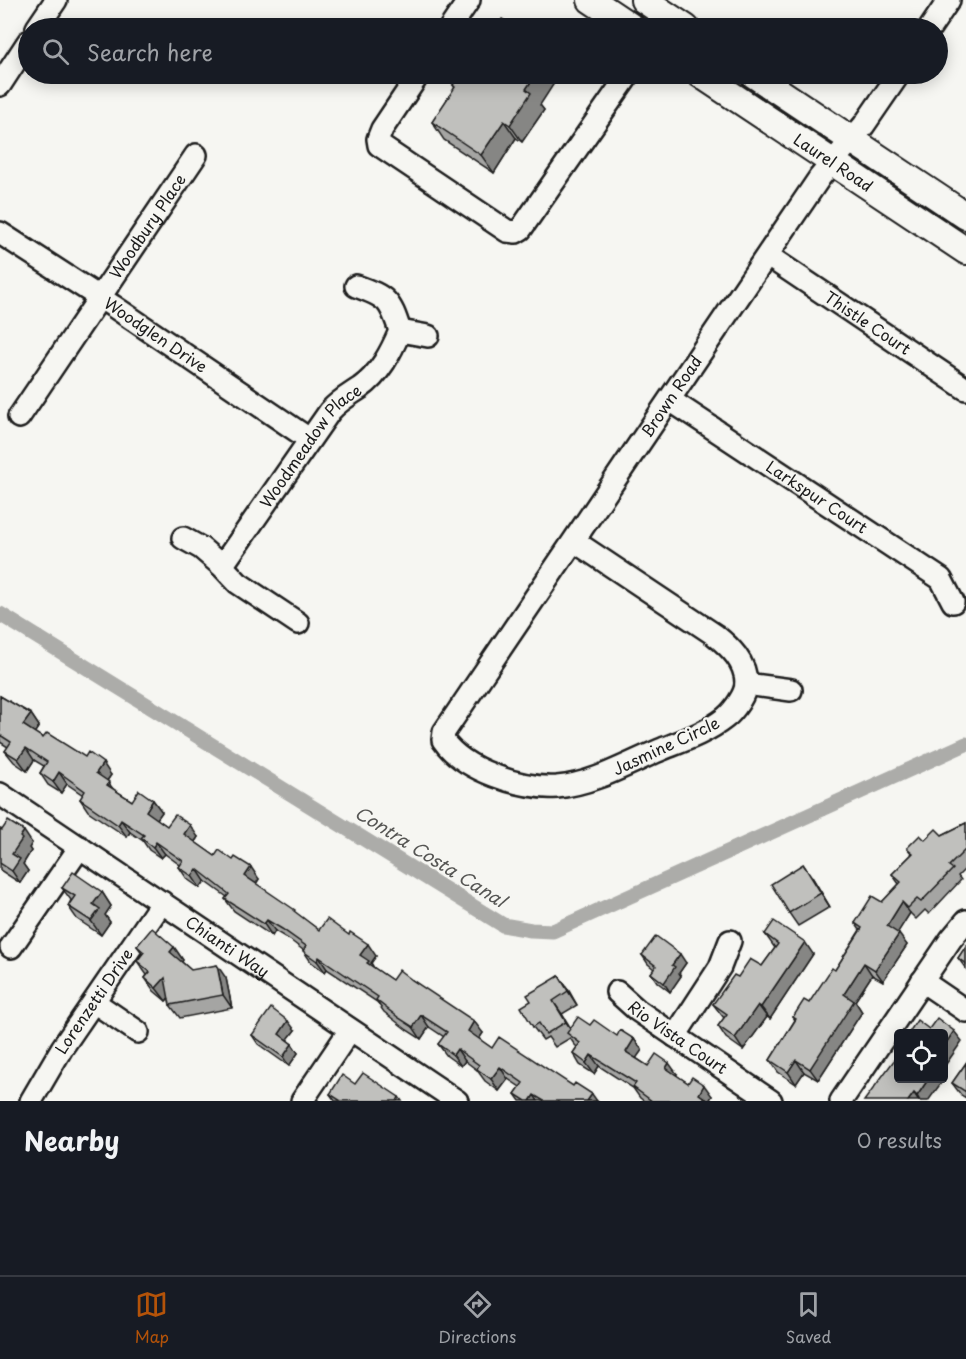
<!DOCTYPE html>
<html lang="en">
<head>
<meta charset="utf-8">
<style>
  body { margin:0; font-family:"Playpen Sans",sans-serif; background:#20242c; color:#f1f3f6 }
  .controls { position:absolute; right:18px; bottom:18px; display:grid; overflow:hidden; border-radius:6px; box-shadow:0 3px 15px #0003 }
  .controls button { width:54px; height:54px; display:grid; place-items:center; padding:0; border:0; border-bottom:2px solid #363941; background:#171b24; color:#f1f3f6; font:30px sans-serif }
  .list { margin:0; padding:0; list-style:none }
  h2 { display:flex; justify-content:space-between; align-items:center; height:78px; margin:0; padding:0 24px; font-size:26px }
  h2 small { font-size:20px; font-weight:400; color:#9ea1a6 }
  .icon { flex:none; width:33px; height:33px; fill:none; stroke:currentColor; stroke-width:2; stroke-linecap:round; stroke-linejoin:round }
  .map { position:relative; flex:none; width:966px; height:1101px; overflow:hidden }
  .search { position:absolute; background:#171b24; box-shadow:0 3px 15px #0003; left:18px; right:18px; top:18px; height:66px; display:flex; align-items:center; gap:15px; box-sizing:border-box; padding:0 21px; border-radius:33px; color:#9ea1a6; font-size:22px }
  .sheet { height:174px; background:#171b24 }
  nav { display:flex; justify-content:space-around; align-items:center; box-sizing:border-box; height:84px; border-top:2px solid #363941; background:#171b24; font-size:16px; color:#9ea1a6 }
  nav a { display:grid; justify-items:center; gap:3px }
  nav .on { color:#b45309 }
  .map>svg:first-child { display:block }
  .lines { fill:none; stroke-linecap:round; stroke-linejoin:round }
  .canal { stroke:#acaca9; stroke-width:15 }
  .minor-casing { stroke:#1c1c1c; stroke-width:26 }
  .major-casing { stroke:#1c1c1c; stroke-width:30 }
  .minor { stroke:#f6f6f2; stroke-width:21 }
  .major { stroke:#f6f6f2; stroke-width:26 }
  .wall { fill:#a5a5a3; stroke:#1c1c1c; stroke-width:1.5 }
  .shaded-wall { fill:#868684; stroke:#1c1c1c; stroke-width:1.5 }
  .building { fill:#c0c0bd; stroke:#1c1c1c; stroke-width:1.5 }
  .labels { text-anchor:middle; stroke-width:4.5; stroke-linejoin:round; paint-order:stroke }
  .street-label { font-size:16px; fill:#1c1c1c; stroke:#f6f6f2 }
  .water-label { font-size:18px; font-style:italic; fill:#565654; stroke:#f6f6f2 }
</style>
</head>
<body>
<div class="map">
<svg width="966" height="1101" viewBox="0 0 966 1101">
  <rect width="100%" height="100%" fill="#f6f6f2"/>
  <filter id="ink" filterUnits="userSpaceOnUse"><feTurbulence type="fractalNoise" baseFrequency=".0167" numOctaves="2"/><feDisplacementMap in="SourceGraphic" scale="12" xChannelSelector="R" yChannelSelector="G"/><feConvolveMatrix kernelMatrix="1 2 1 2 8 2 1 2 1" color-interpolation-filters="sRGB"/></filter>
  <g filter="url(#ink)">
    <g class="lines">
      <!-- canal -->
      <path class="canal" d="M0 614 503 925 531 930 553 931 966 744"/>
      <!-- minor casing -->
      <g class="minor-casing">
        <g id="minor">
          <path d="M37 28 56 0"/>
          <path d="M450 28 469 0"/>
          <path d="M930 28 949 0"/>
          <path d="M419 74 382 129 378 139 379 145 507 231 516 232 521 229 629 74"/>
          <path d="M0 85 28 42"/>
          <path id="s1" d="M0 233 113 306 309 439"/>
          <path id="s2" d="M768 256 966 389"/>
          <path d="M400 331 428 336"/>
          <path id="s3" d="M670 400 941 579 953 602"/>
          <path id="s4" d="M19 417 196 155"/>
          <path d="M183 538 201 548 222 566 238 583 298 623"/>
          <path id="s5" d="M574 541 715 635C730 647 746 662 746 683 746 694 734 711 725 718 706 733 682 741 660 750 627 764 593 784 557 787 521 789 463 770 443 740L444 732 820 177 864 125 899 74"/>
          <path id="s6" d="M222 566 330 411C340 400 348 396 360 388 380 374 391 352 400 331 390 300 387 297 356 286"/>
          <path d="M746 684 791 690"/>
          <path id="s7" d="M0 794 457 1101"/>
          <path d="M11 947 80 847"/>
          <path d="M922 981 966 1011"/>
          <path id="s8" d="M617 992 637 1010 771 1101"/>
          <path d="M94 1002 138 1032"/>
          <path d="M675 1036 720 967 730 941"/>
          <path id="s9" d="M31 1101 62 1048 162 902"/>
          <path d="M302 1101 350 1030"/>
          <path d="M841 1101 951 939 966 921"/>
        </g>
      </g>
      <!-- major casing -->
      <g class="major-casing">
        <g id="major">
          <path d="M591 0 633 28"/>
          <path d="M644 0 686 28"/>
          <path id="s10" d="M700 74 966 251"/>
          <path d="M753 74 966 216"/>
        </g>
      </g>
      <!-- minor -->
      <use href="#minor" class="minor"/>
      <!-- major -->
      <use href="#major" class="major"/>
    </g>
    <!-- wall -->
    <g class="wall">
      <path d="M453 85 540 105 544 110 522 142 516 138 494 173 444 140 432 122 455 88Z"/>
      <path d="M0 696 31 714 39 726 34 733 43 738 111 775 107 781 114 790 132 801 153 800 162 812 157 819 167 826 198 837 195 842 215 856 259 879 256 884 319 930 376 956 371 963 373 967 392 980H412L483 1033 479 1039 492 1048 573 1086 597 1101H520L515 1094 520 1087 508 1079 499 1091 485 1081 477 1070 465 1061 461 1066 447 1056 438 1044 444 1037 429 1027 421 1039 407 1030 384 1012 377 1002 327 969 325 972 311 962 303 950 290 940 275 931 272 936 234 911 225 899 227 897 205 881 200 888 187 879 179 867 180 865 165 854 161 858 149 850 143 841 130 832 127 837 88 811 80 799 83 795 67 784 61 793 48 785 40 773 44 766 34 760 27 771 14 762 5 751 8 747 0 742Z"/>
      <path d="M966 823V868L958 876 961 880 929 914 925 910 916 919 910 913 897 933 907 945 883 981 872 975 855 1001 862 1012 818 1080 804 1072 796 1084 778 1072 770 1060 795 1020 793 1017 809 1003 835 970 860 930 855 923 882 902 899 884 892 874 912 854 907 848 925 840 942 835Z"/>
      <path d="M0 829 32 843 29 848 31 851 23 864 28 871 20 883 0 870Z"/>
      <path d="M812 877 830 907 798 926 789 913Z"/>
      <path d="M62 888 102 892 111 906 105 915 110 922 101 935 77 919 68 906 71 900Z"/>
      <path d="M765 934 813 954 770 1019 767 1017 743 1050 726 1038 718 1026 724 1018 713 1004 738 977 762 966 775 948Z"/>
      <path d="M137 946 174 947 183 960 182 962 191 970 226 978 232 1008 180 1018 170 1005 169 998 166 1001 154 991 145 978 147 975 137 961 143 954Z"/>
      <path d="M966 946V969L958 958Z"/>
      <path d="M642 955 686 963 679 973 681 976 670 992 657 982 651 973 654 969 648 964Z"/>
      <path d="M559 976 577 1005 562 1014 570 1028 590 1025 617 1036 634 1039 642 1050 636 1058 648 1066 677 1074 676 1075 688 1083 712 1096 709 1101H644L640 1098 633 1088 599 1066 594 1074 580 1065 573 1053 577 1047 574 1044 570 1038 555 1047 548 1037 543 1040 533 1027 531 1001Z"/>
      <path d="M295 1030 287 1040 292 1044 298 1053 289 1066 258 1044 252 1035Z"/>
      <path d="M966 1063V1098L961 1095 952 1083Z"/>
      <path d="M355 1084 399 1097 402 1101H335L330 1094Z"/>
    </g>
    <!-- shaded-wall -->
    <g class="shaded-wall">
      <path d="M536 74H560L540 105 544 110 522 142 510 125 526 89Z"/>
      <path d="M504 121 516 138 494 173 481 155Z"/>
      <path d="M31 714 39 726 32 737 23 725Z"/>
      <path d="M26 748 34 760 27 771 18 759Z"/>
      <path d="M103 763 111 775 104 785 96 773Z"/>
      <path d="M59 772 67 784 61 793 53 782Z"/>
      <path d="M153 800 162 812 154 823 146 811Z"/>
      <path d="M121 820 130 832 127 837 118 825Z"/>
      <path d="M190 825 198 837 192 846 184 834Z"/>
      <path d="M24 831 32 843 29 848 31 851 23 864 28 871 20 883 12 871V854L20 837Z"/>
      <path d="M156 842 165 854 161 858 153 847Z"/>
      <path d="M803 864 812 877 830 907 821 893Z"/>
      <path d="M251 867 259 879 253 888 245 876Z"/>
      <path d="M197 869 205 881 200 888 192 876Z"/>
      <path d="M102 892 111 906 105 915 110 922 101 935 91 921 93 904Z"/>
      <path d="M902 902 910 913 895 937 887 926Z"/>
      <path d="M267 920 275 931 272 936 264 924Z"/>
      <path d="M899 934 907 945 883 981 875 970Z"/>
      <path d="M805 942 813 954 770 1019 761 1007Z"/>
      <path d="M368 944 376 956 371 963 377 973 360 955Z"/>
      <path d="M174 947 183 960 179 965 170 952Z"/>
      <path d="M680 954 686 963 679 973 681 976 670 992 664 983 672 965Z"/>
      <path d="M319 957 327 969 325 972 317 961Z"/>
      <path d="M864 963 872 975 855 1001 862 1012 818 1080 810 1069 844 994Z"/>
      <path d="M217 965 226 978 232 1008 223 995Z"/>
      <path d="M559 976 568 989 577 1005 568 991Z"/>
      <path d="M165 978 174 991 166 1001 156 988Z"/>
      <path d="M553 1001 562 1014 575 1035 566 1022Z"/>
      <path d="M758 1005 767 1017 743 1050 735 1038Z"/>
      <path d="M421 1015 429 1027 421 1039 413 1027Z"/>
      <path d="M288 1021 295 1030 285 1043 279 1034Z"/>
      <path d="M474 1021 483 1033 476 1043 468 1031Z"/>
      <path d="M954 1031 962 1041 944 1067V1046Z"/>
      <path d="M634 1039 642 1050 633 1063 626 1052Z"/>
      <path d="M292 1044 298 1053 289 1066 283 1057Z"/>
      <path d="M457 1049 465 1061 461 1066 453 1055Z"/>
      <path d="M591 1055 599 1066 594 1074 586 1063Z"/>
      <path d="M796 1060 804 1072 796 1084 788 1072Z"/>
      <path d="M669 1063 677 1074 674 1079 666 1068Z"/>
      <path d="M500 1067 508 1079 499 1091 491 1079Z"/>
      <path d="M944 1077V1079L928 1101H920L917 1096 929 1078H944Z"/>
      <path d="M704 1085 712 1096 709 1101 699 1094Z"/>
      <path d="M914 1093 919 1101H908Z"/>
      <path d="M592 1094 597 1101H587Z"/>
      <path d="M534 1095 538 1101H530Z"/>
    </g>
    <!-- building -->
    <g class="building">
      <path d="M502 19 516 28H496Z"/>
      <path d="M460 74H536L526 89 531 93 510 125 504 121 481 155 432 122 455 87 453 85Z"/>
      <path d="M0 696 31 714 23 725 43 738 47 733 85 757 88 752 103 763 96 773 109 782 107 785 132 801 139 790 153 800 146 811 167 826 175 815 190 825 184 834 215 856 219 850 233 860 235 857 251 867 245 876 295 910 294 911 319 930 327 919 349 935 350 932 368 944 360 955 369 961 367 963 392 980 399 970 412 980 474 1021 468 1031 492 1048 499 1037 573 1086 575 1083 592 1094 587 1101H544L534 1095 530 1101H526L515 1094 523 1083 500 1067 491 1079 477 1069 479 1065 457 1049 453 1055 438 1044 447 1032 421 1015 413 1027 399 1018 376 1000 378 997 319 957 317 961 303 951 306 946 282 929 267 920 264 924 225 899 229 894 197 869 192 876 179 867 183 861 156 842 153 847 141 838 144 835 121 820 118 825 80 799 85 791 59 772 53 782 40 773 47 762 26 748 18 759 5 751 11 742 0 735Z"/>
      <path d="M8 821 24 831 20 837 22 839 12 854 20 859 12 871 0 863V829L2 830Z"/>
      <path d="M966 823V849L949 866 953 869 921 902 917 899 908 908 902 902 887 926 899 934 875 970 864 963 844 994 854 1001 810 1069 796 1060 788 1072 770 1060 796 1019 793 1017 804 1000 809 1003 832 968 835 970 862 928 855 923 872 896 882 902 901 882 892 874 913 853 907 848 920 835 925 840 936 829 942 835Z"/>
      <path d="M803 864 821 893 789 913 771 884Z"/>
      <path d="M73 872 102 892 93 904 100 909 91 921 68 906 75 896 62 888Z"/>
      <path d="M774 921 805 942 761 1007 758 1005 735 1038 718 1026 727 1014 713 1004 734 975 738 977 750 959 762 966 778 944 765 934Z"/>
      <path d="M152 928 174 947 170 952 191 970 217 965 223 995 170 1005 165 978 156 988 145 978 150 972 137 961 144 952 137 946Z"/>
      <path d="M656 936 680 954 672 965 675 967 664 983 651 973 656 966 642 955Z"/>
      <path d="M966 946V964L958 958Z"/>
      <path d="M559 976 568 991 553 1001 566 1022 546 1034 539 1023 533 1027 521 1007 531 1001 527 995Z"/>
      <path d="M271 1008 288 1021 279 1034 292 1044 283 1057 252 1035Z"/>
      <path d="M578 1017 590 1025 594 1020 617 1036 620 1030 634 1039 626 1052 648 1066 656 1054 669 1063 666 1068 688 1083 692 1077 704 1085 699 1094 709 1101H652L633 1087 636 1083 591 1055 586 1063 573 1053 580 1043 567 1033Z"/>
      <path d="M937 1018 954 1031 944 1046V1034H908L917 1020 929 1029Z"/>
      <path d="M898 1055V1078H929L917 1096 914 1093 908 1101H864Z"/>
      <path d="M966 1063V1092L952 1083Z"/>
      <path d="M363 1073 399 1097 397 1101H341L330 1094 342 1075 355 1084Z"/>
    </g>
  </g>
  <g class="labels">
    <!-- street labels -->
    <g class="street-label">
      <text dy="6" stroke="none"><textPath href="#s10" startOffset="160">Laurel Road</textPath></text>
      <text dy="6" stroke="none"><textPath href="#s4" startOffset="230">Woodbury Place</textPath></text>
      <text dy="6" stroke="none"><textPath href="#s2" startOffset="120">Thistle Court</textPath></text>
      <text dy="6" stroke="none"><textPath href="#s1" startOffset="186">Woodglen Drive</textPath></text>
      <text dy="6" stroke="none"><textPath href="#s5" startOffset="994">Brown Road</textPath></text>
      <text dy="6" stroke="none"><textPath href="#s6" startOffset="150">Woodmeadow Place</textPath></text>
      <text dy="6" stroke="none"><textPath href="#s3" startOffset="176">Larkspur Court</textPath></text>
      <text transform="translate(666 746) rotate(-25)" y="6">Jasmine Circle</text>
      <text dy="6" stroke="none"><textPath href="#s7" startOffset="274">Chianti Way</textPath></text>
      <text dy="6" stroke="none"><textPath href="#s9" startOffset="118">Lorenzetti Drive</textPath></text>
      <text dy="6" stroke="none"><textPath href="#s8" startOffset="76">Rio Vista Court</textPath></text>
    </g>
    <!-- water labels -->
    <g class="water-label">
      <text transform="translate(430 857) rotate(32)" y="6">Contra Costa Canal</text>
    </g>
  </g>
</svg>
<div class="controls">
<button><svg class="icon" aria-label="locate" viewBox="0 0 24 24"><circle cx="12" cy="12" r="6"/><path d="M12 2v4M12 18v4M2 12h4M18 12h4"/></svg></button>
</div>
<div class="search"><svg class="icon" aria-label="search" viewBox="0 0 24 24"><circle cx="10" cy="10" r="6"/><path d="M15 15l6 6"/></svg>Search here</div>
</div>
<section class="sheet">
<h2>Nearby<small>0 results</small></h2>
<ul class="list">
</ul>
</section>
<nav>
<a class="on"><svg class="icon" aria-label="map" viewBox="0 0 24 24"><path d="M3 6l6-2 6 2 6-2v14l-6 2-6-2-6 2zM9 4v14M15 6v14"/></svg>Map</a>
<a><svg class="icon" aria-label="directions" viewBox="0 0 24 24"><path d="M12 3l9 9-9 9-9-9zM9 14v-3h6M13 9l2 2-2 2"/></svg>Directions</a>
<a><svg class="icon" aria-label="saved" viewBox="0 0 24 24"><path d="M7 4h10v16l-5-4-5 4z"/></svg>Saved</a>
</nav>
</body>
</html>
